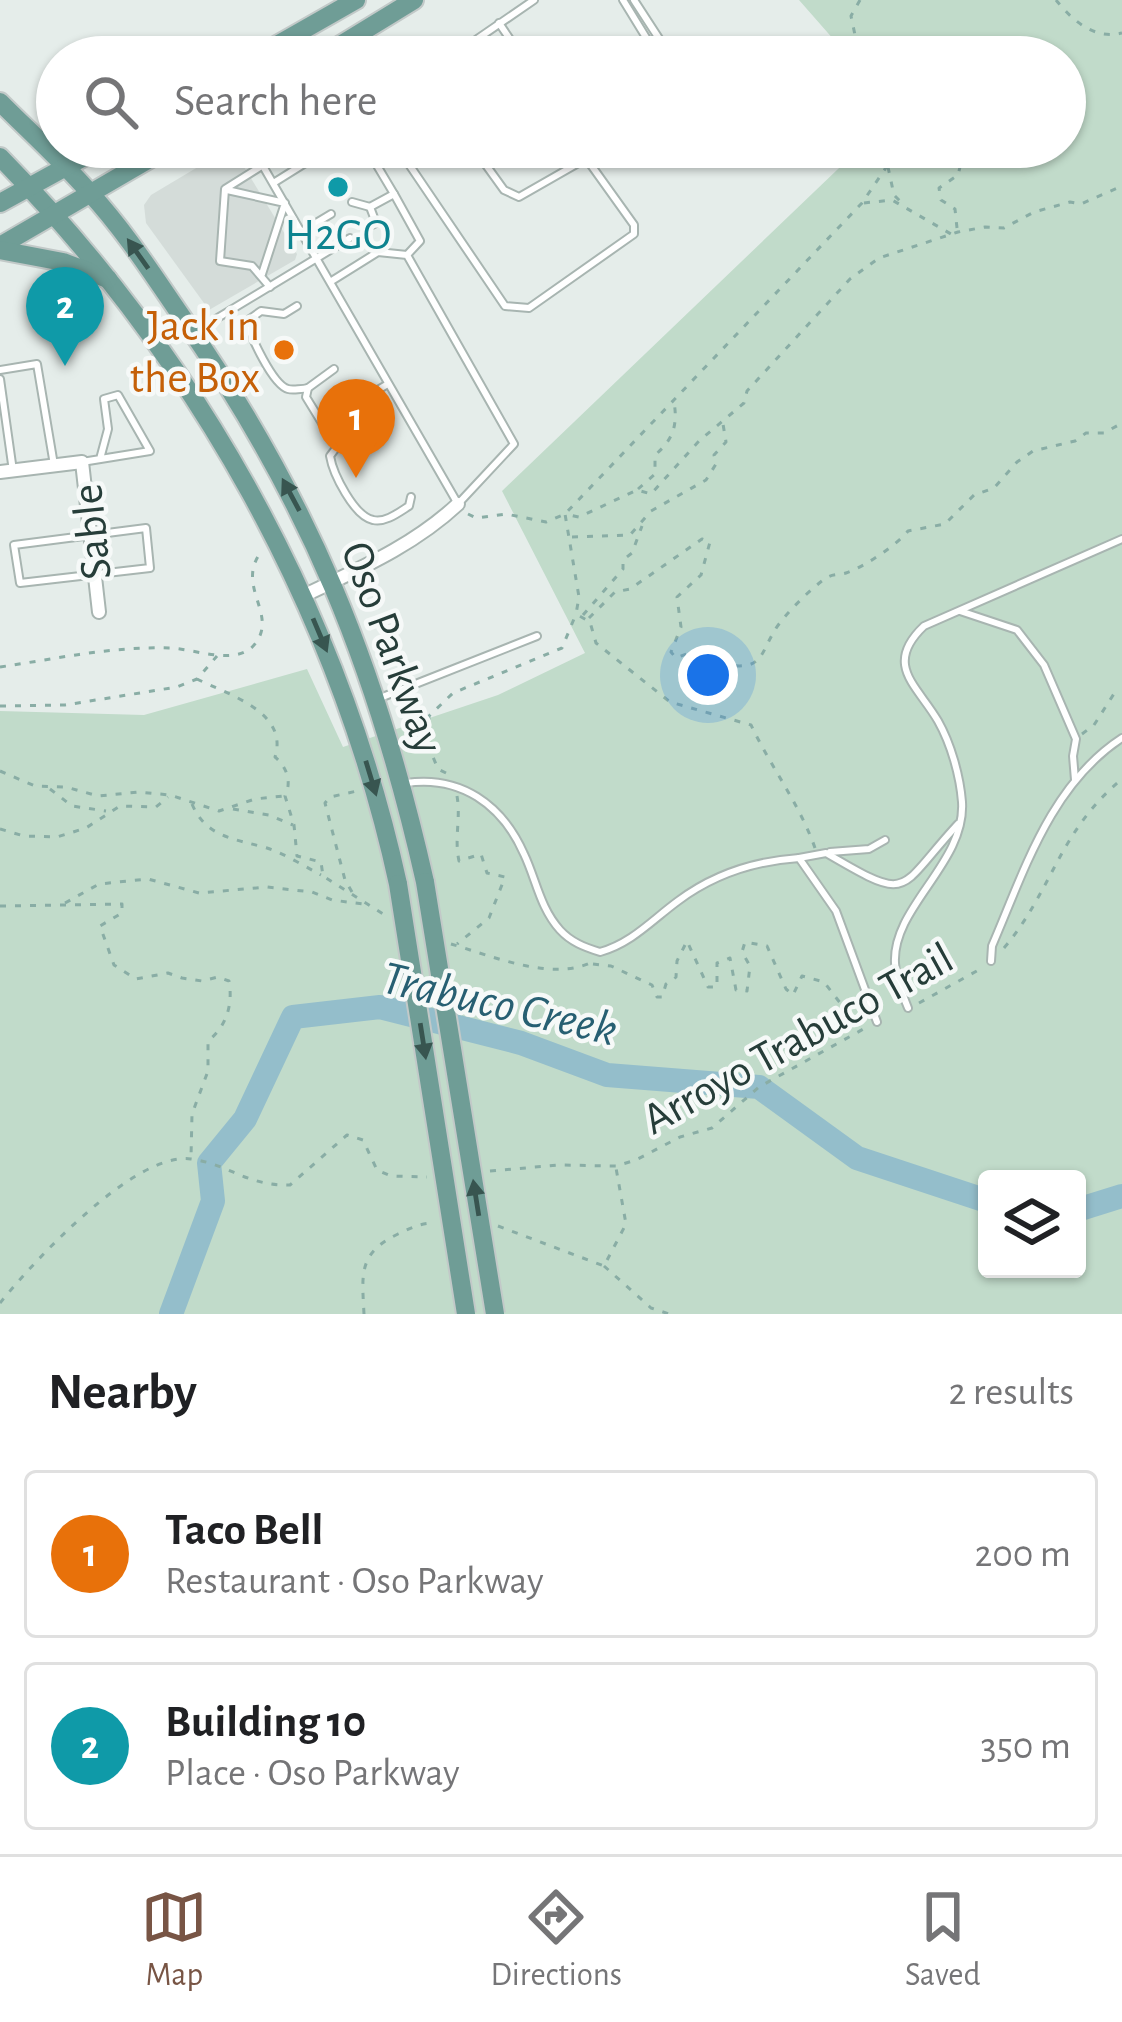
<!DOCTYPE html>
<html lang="en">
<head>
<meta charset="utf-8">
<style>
  body { margin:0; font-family:"Alegreya Sans",sans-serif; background:#f2f2f2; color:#202124 }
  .controls { position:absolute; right:36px; bottom:36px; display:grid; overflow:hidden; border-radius:12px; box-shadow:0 3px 9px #0004 }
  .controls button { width:108px; height:108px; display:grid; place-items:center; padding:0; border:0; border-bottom:3px solid #e0e0e0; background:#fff; color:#202124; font:60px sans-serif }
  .you { position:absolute; left:708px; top:675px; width:42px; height:42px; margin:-30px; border:9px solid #fff; border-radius:50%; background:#1a73e8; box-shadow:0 0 0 18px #1a73e833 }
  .badge { display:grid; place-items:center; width:78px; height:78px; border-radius:50%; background:#785545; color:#fff; font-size:39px; font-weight:700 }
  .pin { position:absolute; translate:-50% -99px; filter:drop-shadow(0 3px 6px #0008) }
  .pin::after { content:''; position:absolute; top:63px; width:42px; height:36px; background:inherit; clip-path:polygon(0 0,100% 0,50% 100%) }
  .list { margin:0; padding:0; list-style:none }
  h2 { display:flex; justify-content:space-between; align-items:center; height:156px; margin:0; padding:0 48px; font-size:51px }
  h2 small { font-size:39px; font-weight:400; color:#757577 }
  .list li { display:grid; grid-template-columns:78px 1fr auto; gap:36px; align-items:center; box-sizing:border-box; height:168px; margin:0 24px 24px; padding:0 24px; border:3px solid #e0e0e0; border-radius:12px }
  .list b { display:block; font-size:45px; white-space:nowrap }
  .list p { margin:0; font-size:39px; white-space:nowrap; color:#757577 }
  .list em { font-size:39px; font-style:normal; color:#757577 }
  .icon { flex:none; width:66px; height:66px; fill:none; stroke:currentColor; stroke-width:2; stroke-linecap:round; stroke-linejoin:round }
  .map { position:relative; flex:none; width:1122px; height:1314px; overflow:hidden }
  .search { position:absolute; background:#fff; box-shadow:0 3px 9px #0004; left:36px; right:36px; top:36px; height:132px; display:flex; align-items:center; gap:30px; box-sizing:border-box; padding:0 42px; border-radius:66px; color:#757577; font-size:45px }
  .sheet { height:540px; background:#fff }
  nav { display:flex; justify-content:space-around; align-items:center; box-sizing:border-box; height:168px; border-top:3px solid #e0e0e0; background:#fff; font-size:33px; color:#757577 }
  nav a { display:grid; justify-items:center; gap:6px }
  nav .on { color:#785545 }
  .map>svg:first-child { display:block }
  .built { fill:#d4dcd9 }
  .green { fill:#c1dbca; fill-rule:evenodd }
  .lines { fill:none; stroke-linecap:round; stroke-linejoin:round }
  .river { stroke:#94becb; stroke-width:24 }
  .lane-casing { stroke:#a8b5b1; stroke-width:10 }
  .street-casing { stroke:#a8b5b1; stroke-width:16 }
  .primary-casing { stroke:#c2c9c8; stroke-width:22 }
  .path { stroke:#89ada5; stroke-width:3; stroke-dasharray:6 9; stroke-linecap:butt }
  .lane { stroke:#fff; stroke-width:6 }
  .street { stroke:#fff; stroke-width:12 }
  .primary { stroke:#6f9d96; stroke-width:18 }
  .primary-bridge-casing { stroke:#c2c9c8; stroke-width:22; stroke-linecap:butt }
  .primary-bridge { stroke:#6f9d96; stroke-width:18 }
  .oneway { fill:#385550 }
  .culture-dot { fill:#0f9aa8; stroke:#f6f9f8; stroke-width:4.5 }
  .food-dot { fill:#e8710a; stroke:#f6f9f8; stroke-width:4.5 }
  .labels { text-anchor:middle; stroke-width:9; stroke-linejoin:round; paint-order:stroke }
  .culture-label { font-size:45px; fill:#0d838f; stroke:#f6f9f8 }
  .food-label { font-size:45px; fill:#c56008; stroke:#f6f9f8; text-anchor:end }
  .street-label { font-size:45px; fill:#263d39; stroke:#f6f9f8 }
  .water-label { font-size:48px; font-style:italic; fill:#275f72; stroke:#f6f9f8 }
</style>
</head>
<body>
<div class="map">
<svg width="1122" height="1314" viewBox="0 0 1122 1314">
  <rect width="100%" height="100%" fill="#e5edea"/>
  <!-- built -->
  <path class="built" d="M223 152 238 157 297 254 295 260 209 310 146 223 144 205 151 195Z"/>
  <!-- green -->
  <path class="green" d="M799 0H1122V1314H0V711L144 715 307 669 343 747 498 695 585 653 502 491 861 147H1065V57H849ZM987 1179H1077V1269H987Z"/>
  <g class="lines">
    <!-- river -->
    <g class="river">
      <path d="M1077 1210 1122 1196"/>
      <path d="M171 1314 213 1201 209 1163 245 1119 293 1017 380 1007 521 1043 607 1075 759 1087 857 1158 987 1201"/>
    </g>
    <!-- lane casing -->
    <g class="lane-casing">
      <g id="lane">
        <path d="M623 0 658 57"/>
        <path d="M634 0 671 57"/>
        <path d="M499 23 522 57"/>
        <path d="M451 57 534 0"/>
        <path d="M252 147 458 504 514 444 407 255 378 252 330 282"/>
        <path d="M366 147 394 194"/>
        <path d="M404 147V157L505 306 529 308 634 234V225L581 151"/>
        <path d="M473 147 504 190 519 197 582 161 581 152"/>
        <path d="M275 182 307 162 315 147"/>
        <path d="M227 190 285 203 262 274"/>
        <path d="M352 202 370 207"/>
        <path d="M372 225 376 223 370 207 394 194 420 241 407 255"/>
        <path d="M301 232 331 214"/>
        <path d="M270 287 252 266 220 261 225 189 292 147"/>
        <path d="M297 306 284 314 261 311 247 321C250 336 273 385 288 389 292 390 304 389 308 388"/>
        <path d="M196 331 350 238"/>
        <path d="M334 369 308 388 306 397 325 428 335 429 362 416"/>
        <path d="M0 370 37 364 54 465"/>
        <path d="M0 379 13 471"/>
        <path d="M355 403 388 384"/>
        <path d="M369 428 336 448 330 456C333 474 354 516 373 520 385 523 398 513 409 506L411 497"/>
        <path d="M82 462 150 451 118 395 104 399 108 429 100 459"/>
        <path d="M146 528 150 568 20 583 14 545Z"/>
        <path d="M960 611 1017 630 1044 665 1076 739 1073 756 1075 780"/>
        <path d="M380 698 537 636"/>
        <path d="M406 783C460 775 502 804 524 854 536 879 540 908 560 930 571 942 584 947 600 952 632 943 652 920 678 901 714 874 755 861 799 858L836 911 877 1022"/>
        <path d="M830 852 869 849 885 840"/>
        <path d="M799 858 826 853C913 904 896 891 958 824"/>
        <path d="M991 961 992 946C1024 872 1050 785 1122 738"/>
        <path d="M908 1008C902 993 896 978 895 963 892 907 966 863 962 802 960 776 951 744 938 721 917 685 883 665 924 626L1122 539"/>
      </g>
    </g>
    <!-- street casing -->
    <g class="street-casing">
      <g id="street">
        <path d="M0 472 82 462 99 612"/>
        <path d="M303 596C359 569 413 546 458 504"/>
      </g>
    </g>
    <!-- primary casing -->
    <g class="primary-casing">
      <g id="primary">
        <path d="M256 57 356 0"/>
        <path d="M321 57 414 0"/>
        <path d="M0 102C30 132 62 161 90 193 125 231 153 275 182 317 310 501 376 665 425 882"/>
        <path d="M0 157C197 358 338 609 398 884"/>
        <path d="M0 203 102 147"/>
        <path d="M0 246 170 147"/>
        <path d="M0 250 63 262 108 279"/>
      </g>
    </g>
    <!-- path -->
    <g class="path">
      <path d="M860 0 851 16 855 35 876 57"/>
      <path d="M1056 0C1072 20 1094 40 1122 33"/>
      <path d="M888 167 894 195 901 202"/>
      <path d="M864 203 892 200 951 234"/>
      <path d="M957 228 955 209 941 200 939 188 958 175 965 147"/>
      <path d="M638 489 655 474V455C673 440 678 425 674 402"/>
      <path d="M468 514 476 518 506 514 546 522 565 514 862 203 900 147"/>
      <path d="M572 537 630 535 651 511 706 480 716 464 714 455 726 442 723 424"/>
      <path d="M583 615 623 569V560L632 553 642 526"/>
      <path d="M589 618 615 592 630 589 702 539 710 542 701 575 677 597 681 627 671 652 676 658 689 653 695 657 696 672C709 681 716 674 728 665 763 670 760 654 775 630 782 617 815 584 828 577 833 574 840 575 846 573 864 567 897 545 908 531L945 524 974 495 994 488 1017 462 1033 451 1075 441 1086 433H1104L1122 423"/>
      <path d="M0 667C55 659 113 646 169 648 194 648 240 669 257 641 276 613 236 585 261 552"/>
      <path d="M197 679C229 695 289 712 275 757 287 767 292 782 285 796L294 825 297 856 321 862 323 876 388 917"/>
      <path d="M0 706 65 705 177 687 197 679 217 656"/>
      <path d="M1082 734 1094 725 1117 689"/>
      <path d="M0 771 35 786 66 787 98 796 138 792 170 795 219 811 255 799 283 796"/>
      <path d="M446 773 438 769 428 745 429 716 453 693 562 648 576 614"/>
      <path d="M50 789 72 806 106 811"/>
      <path d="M457 796C461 818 454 838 459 861L481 854 487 873 505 877 489 918 457 944"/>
      <path d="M192 804C206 838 236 839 267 848 285 854 304 866 321 875"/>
      <path d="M233 809 269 815 293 825"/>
      <path d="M0 829 24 836 57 837 86 828 120 806 156 807 168 797"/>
      <path d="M815 848C800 805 771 767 751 725L670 702 596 643 590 622 576 614 579 597 565 514 579 517 637 490 651 494 699 441 744 403 747 391 850 279 879 258 958 232 985 227 1004 228 1034 212 1070 202 1081 204 1122 186"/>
      <path d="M352 892 345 880 325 803 330 797 357 791"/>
      <path d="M65 903 99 884 148 879 199 893 267 887 312 892 332 900 363 904"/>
      <path d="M0 906 122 904V913L100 926 114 965 136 979 168 973 182 978 202 981 218 977 229 981C233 1004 227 1026 208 1041V1071L192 1114 191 1157"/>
      <path d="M451 944C492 956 553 982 592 962"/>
      <path d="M1004 948C1053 890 1058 832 1122 779"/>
      <path d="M593 964 611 966 652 985 657 997H662L666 984 676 977 677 961 687 941 708 987H717V963L730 958 736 990 747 991 750 966 742 952 745 942 767 946 786 989 793 995 802 976 824 982 841 1004 850 1006 856 997"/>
      <path d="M919 1003 984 967"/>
      <path d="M490 1171 559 1165 616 1166 636 1160 680 1137 712 1128 759 1087 867 1027"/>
      <path d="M498 1226 604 1266 626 1224 616 1168"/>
      <path d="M604 1266 651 1308 669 1314"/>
      <path d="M0 1303C33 1262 135 1151 191 1159 229 1164 246 1186 290 1185L347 1135 363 1140 377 1170 391 1176 427 1177"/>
      <path d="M364 1314C362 1274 358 1253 398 1234 411 1228 420 1223 435 1223"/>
    </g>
    <!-- lane -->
    <use href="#lane" class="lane"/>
    <!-- street -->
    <use href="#street" class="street"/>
    <!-- primary -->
    <use href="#primary" class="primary"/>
    <!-- primary-bridge casing -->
    <g class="primary-bridge-casing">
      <g id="primary-bridge">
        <path d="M425 882 495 1314"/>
        <path d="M398 884 466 1314"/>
      </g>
    </g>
    <!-- primary-bridge -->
    <use href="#primary-bridge" class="primary-bridge"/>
  </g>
  <!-- one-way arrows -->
  <defs><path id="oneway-solid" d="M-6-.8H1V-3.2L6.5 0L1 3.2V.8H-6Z" transform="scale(3)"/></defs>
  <g class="oneway">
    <use href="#oneway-solid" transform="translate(138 254) rotate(-125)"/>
    <use href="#oneway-solid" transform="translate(291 495) rotate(-118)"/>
    <use href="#oneway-solid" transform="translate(320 635) rotate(67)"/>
    <use href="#oneway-solid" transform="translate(371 778) rotate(73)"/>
    <use href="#oneway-solid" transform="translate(423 1041) rotate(81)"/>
    <use href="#oneway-solid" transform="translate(476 1198) rotate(-99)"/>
  </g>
  <!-- markers -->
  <circle class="culture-dot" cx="338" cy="187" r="12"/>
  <circle class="food-dot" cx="284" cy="350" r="12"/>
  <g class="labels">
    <!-- culture labels -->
    <g class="culture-label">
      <text x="338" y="249">H2GO</text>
    </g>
    <!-- food labels -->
    <g class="food-label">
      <text x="260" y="340">Jack in<tspan x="260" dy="52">the Box</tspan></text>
    </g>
    <!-- street labels -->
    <g class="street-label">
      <text transform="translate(90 532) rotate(-96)" y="16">Sable</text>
      <text transform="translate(394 647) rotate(70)" y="16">Oso Parkway</text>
      <text transform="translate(797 1037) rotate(-29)" y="16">Arroyo Trabuco Trail</text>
    </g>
    <!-- water labels -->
    <g class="water-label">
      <text transform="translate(500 1002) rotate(13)" y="17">Trabuco Creek</text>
    </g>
  </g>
</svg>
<div class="controls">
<button><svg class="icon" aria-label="layers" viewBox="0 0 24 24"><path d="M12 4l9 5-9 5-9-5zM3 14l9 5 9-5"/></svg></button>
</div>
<div class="you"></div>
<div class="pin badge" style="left:356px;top:478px;background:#e8710a">1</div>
<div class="pin badge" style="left:65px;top:366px;background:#0f9aa8">2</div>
<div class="search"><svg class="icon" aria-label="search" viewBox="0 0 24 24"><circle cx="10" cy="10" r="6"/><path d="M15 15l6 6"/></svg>Search here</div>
</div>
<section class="sheet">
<h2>Nearby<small>2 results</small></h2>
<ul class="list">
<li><span class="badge" style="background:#e8710a">1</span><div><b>Taco Bell</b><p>Restaurant · Oso Parkway</p></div><em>200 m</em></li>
<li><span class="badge" style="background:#0f9aa8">2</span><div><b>Building 10</b><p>Place · Oso Parkway</p></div><em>350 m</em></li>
</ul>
</section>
<nav>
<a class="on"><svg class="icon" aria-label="map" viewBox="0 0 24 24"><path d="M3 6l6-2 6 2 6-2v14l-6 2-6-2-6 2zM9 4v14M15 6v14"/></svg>Map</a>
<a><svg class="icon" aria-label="directions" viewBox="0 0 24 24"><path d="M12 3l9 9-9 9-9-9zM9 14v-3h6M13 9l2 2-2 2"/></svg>Directions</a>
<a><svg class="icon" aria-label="saved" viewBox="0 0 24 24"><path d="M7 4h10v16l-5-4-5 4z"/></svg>Saved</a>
</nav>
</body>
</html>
